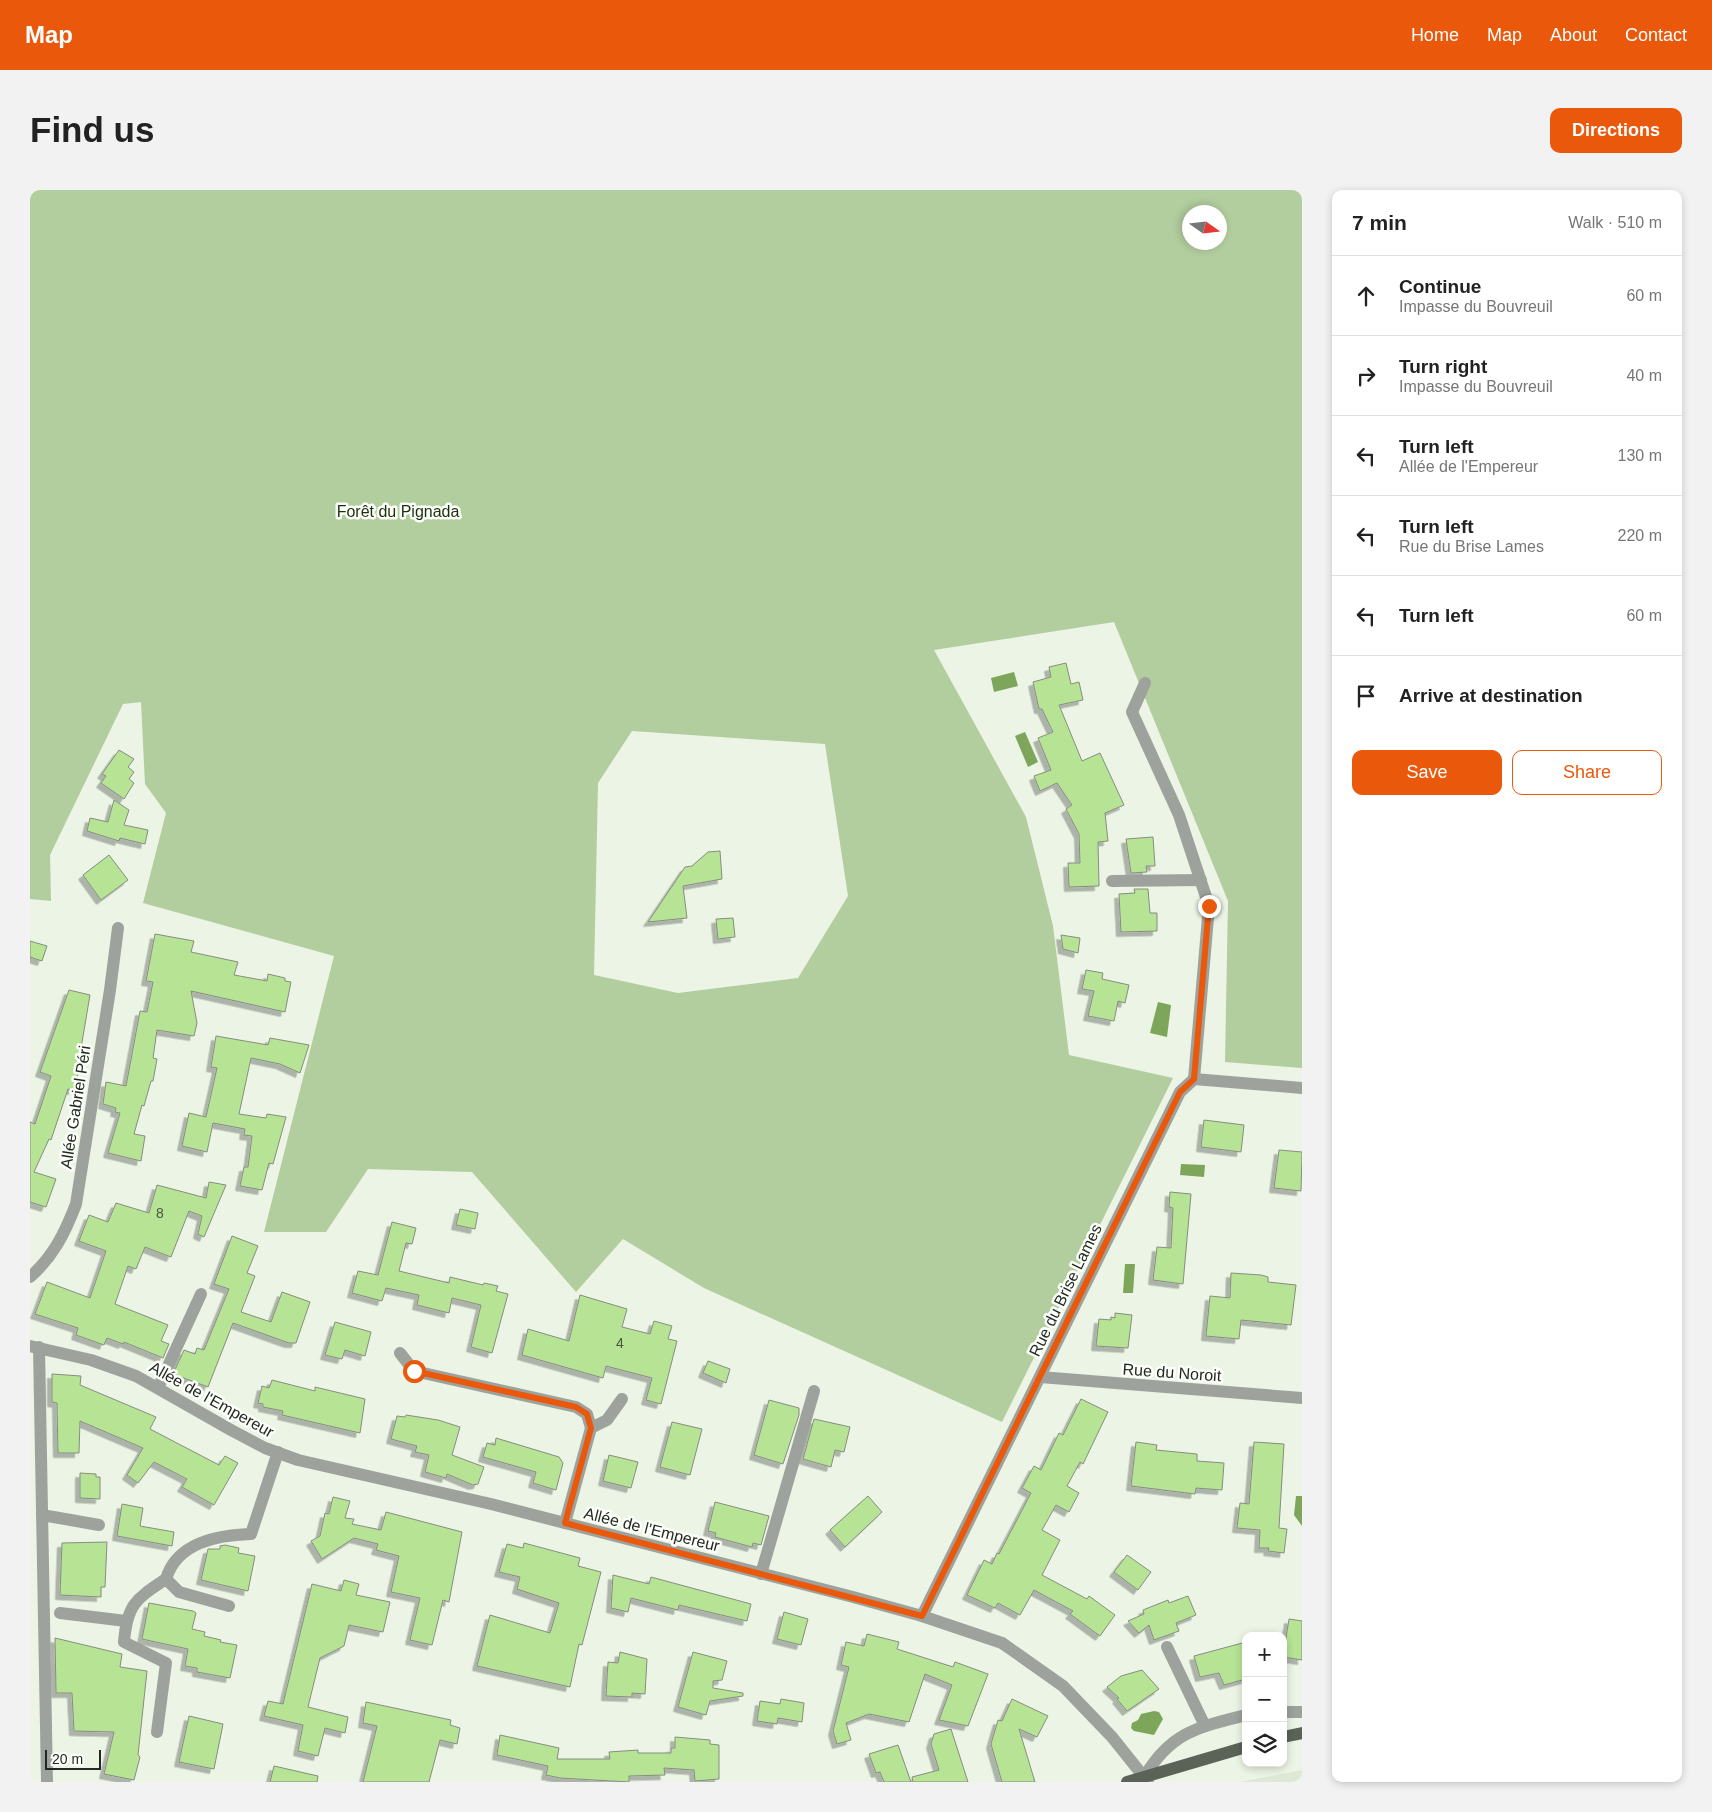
<!DOCTYPE html>
<html lang="en">
<head>
<meta charset="utf-8">
<style>
  body { margin:0; font-family:Helvetica,sans-serif; background:#f2f2f2; color:#222 }
  .controls { position:absolute; right:15px; bottom:15px; display:grid; overflow:hidden; border-radius:10px; box-shadow:0 2px 8px #0003 }
  .controls button { width:45px; height:45px; display:grid; place-items:center; padding:0; border:0; border-bottom:1px solid #e0e0e0; background:#fff; color:#222; font:25px sans-serif }
  .compass { position:absolute; left:1152px; top:15px; width:45px; height:45px; border-radius:50%; background:#fff; box-shadow:0 2px 8px #0003; rotate:104deg }
  .scale { position:absolute; left:15px; bottom:12px; width:56px; box-sizing:border-box; padding-left:5px; border:2px solid #242822; border-top:0; font-size:14px; line-height:18px; white-space:nowrap; color:#242822; -webkit-text-stroke:4px #fcfff9; paint-order:stroke }
  .stop { position:absolute; width:15px; height:15px; margin:-11px; border:4px solid #ea580c; border-radius:50%; background:#fff }
  .stop.end { background:#ea580c; border-color:#fff; box-shadow:0 1px 5px #0008 }
  .list { margin:0; padding:0; list-style:none }
  h2 { display:flex; justify-content:space-between; align-items:center; height:65px; margin:0; padding:0 20px; font-size:21px }
  h2 small { font-size:16px; font-weight:400; color:#767676 }
  .list li { display:grid; grid-template-columns:32px 1fr auto; gap:15px; align-items:center; box-sizing:border-box; height:80px; padding:0 20px; border-top:1px solid #e0e0e0 }
  .list b { display:block; font-size:19px; white-space:nowrap }
  .list p { margin:0; font-size:16px; white-space:nowrap; color:#767676 }
  .list em { font-size:16px; font-style:normal; color:#767676 }
  .actions { display:flex; gap:10px; padding:15px 20px }
  .actions a { flex:1; padding:11px 0; border:1px solid #ea580c; border-radius:10px; text-align:center; font-size:18px; color:#ea580c }
  .actions .main { background:#ea580c; color:#fff }
  .icon { flex:none; width:28px; height:28px; fill:none; stroke:currentColor; stroke-width:2; stroke-linecap:round; stroke-linejoin:round }
  .map { position:relative; flex:none; width:1272px; height:1592px; overflow:hidden; border-radius:10px }
  header { display:flex; align-items:center; gap:30px; box-sizing:border-box; height:70px; padding:0 25px; background:#ea580c; color:#fff }
  header strong { font-size:24px }
  nav { display:flex; gap:28px; margin-inline-start:auto; font-size:18px }
  .intro { display:flex; align-items:center; justify-content:space-between; box-sizing:border-box; height:120px; padding:0 30px }
  h1 { margin:0; font-size:35px }
  .button { padding:12px 22px; border-radius:10px; background:#ea580c; color:#fff; font-size:18px; font-weight:700 }
  main { display:flex; gap:30px; padding:0 30px }
  aside { flex:1; background:#fff; border-radius:10px; box-shadow:0 2px 8px #0003 }
  .map>svg:first-child { display:block }
  .built { fill:#dde9d4 }
  .green { fill:#b2cd9e; fill-rule:evenodd }
  .water { fill:#7da65b }
  .building { fill:#b7e395; stroke:#868d80; filter:url(#shadow) }
  .lines { fill:none; stroke-linecap:round; stroke-linejoin:round }
  .minor { stroke:#9ea29c; stroke-width:12 }
  .major { stroke:#5b6257; stroke-width:12 }
  .route { stroke:#ea580c; stroke-width:6 }
  .labels { text-anchor:middle; stroke-width:5; stroke-linejoin:round; paint-order:stroke }
  .number-label { font-size:14px; fill:#49573f }
  .park-label { font-size:16px; fill:#1e2f0f; stroke:#fcfff9 }
  .street-label { font-size:16px; fill:#242822; stroke:#fcfff9 }
</style>
</head>
<body>
<header>
<strong>Map</strong>
<nav><a>Home</a><a>Map</a><a>About</a><a>Contact</a></nav>
</header>
<div class="intro"><h1>Find us</h1><a class="button">Directions</a></div>
<main>
<div class="map">
<svg width="1272" height="1592" viewBox="0 0 1272 1592">
  <defs>
    <filter id="shadow"><feDropShadow dx="-4.5" dy="4.5" stdDeviation="0" flood-color="#0004"/></filter>
  </defs>
  <rect width="100%" height="100%" fill="#ebf4e5"/>
  <!-- built -->
  <path class="built" d="M1272 1580V1592H1210Z"/>
  <!-- green -->
  <path class="green" d="M0 0H1272V878L1195 872 1198 711 1084 432 904 460 996 627 1023 736 1039 865 1143 888 972 1232 674 1098 593 1049 546 1102 442 982 338 979 296 1042H234L304 766 113 713 136 623 115 594 111 512 93 514 20 665 21 711 0 709ZM1160 22H1190V52H1160ZM602 541 795 554 818 706 768 788 648 803 564 785 568 593Z"/>
  <!-- water -->
  <g class="water">
    <path d="M984 482 988 496 964 502 961 488Z"/>
    <path d="M995 542 1008 572 998 577 985 546Z"/>
    <path d="M1128 812 1141 815 1137 847 1120 843Z"/>
    <path d="M1151 974 1175 975 1174 987 1150 985Z"/>
    <path d="M1095 1074H1105L1103 1103H1093Z"/>
    <path d="M1266 1306H1272V1336L1264 1325Z"/>
    <path d="M1124 1521 1129 1522 1133 1529 1124 1545 1104 1541 1101 1538 1102 1533 1108 1530 1111 1524Z"/>
  </g>
  <!-- building -->
  <g class="building">
    <path d="M1036 473 1041 494 1049 492 1053 510 1029 515 1052 571 1070 563 1094 615 1075 623 1078 651 1068 652 1069 696 1039 697 1038 673H1050L1049 644 1036 619 1042 615 1027 593 1010 601 1004 586 1021 580 1008 548 1023 542 1012 519H1009L1003 492 1021 487 1019 477Z"/>
    <path d="M89 560 104 569 98 577 104 582 99 589 104 593 94 609 71 593 76 586 72 584Z"/>
    <path d="M84 610 99 620 94 635 118 640 115 654 90 648 89 651 57 641 60 628 78 632Z"/>
    <path d="M1123 647 1125 676H1116L1117 682 1101 683 1096 649Z"/>
    <path d="M690 661 692 689 653 696 657 728 618 732 655 677 662 676 678 662Z"/>
    <path d="M79 665 98 690 71 710 53 685Z"/>
    <path d="M1104 699H1118L1120 723H1127V741L1091 742 1089 704 1105 703Z"/>
    <path d="M703 728 705 747 688 749 686 729Z"/>
    <path d="M125 744 164 751 161 762 208 772 204 785 237 791 238 784 255 788V791L261 792 255 822 161 801 167 833 164 846 127 840 123 868 127 869 123 891H121L114 916 112 915 104 944 115 946 111 971 78 963 90 923 85 922 86 918 73 914 76 892 96 896 110 821 117 822 123 792 116 791Z"/>
    <path d="M1031 745 1050 748 1048 763 1033 759Z"/>
    <path d="M0 751 17 756 12 771 0 767Z"/>
    <path d="M1056 780 1073 783 1072 789 1099 795 1095 813 1088 811 1084 831 1058 826 1064 801 1052 799Z"/>
    <path d="M39 800 60 805 50 864 54 866 43 900 38 899 21 950 19 949 4 982 26 989 16 1017 0 1012V932L5 934 21 886 10 882Z"/>
    <path d="M186 846 238 855 240 848 279 855 270 883 250 874 221 868 209 924 236 928 237 924 256 927 243 974 239 973 232 1000 210 996 214 977H218L222 946 214 945 215 939 183 933 177 962 152 956 159 923 176 927 187 878 181 877Z"/>
    <path d="M1174 930 1214 935 1211 962 1171 957Z"/>
    <path d="M1249 960 1272 962 1271 1001 1244 998Z"/>
    <path d="M179 992 196 995 174 1047 168 1044 172 1026 159 1021 141 1067 115 1057 106 1079 98 1076 85 1114 138 1135 131 1151 139 1154 133 1168 94 1152 93 1154 77 1148 74 1155 46 1145 48 1138 5 1124 17 1092 60 1108 76 1061 49 1051 59 1025 78 1032 86 1013 119 1023 127 995 176 1008Z"/>
    <path d="M1140 1002 1161 1004 1153 1094 1123 1090 1127 1057 1141 1058 1143 1018 1139 1017Z"/>
    <path d="M430 1019 448 1023 445 1039 426 1035Z"/>
    <path d="M362 1032 386 1038 382 1054 376 1053 369 1081 419 1093 420 1087 453 1095 454 1093 468 1096 466 1101 478 1104 462 1163 441 1157 451 1115 422 1108 419 1123 387 1115 389 1105 356 1098 352 1111 322 1103 328 1081 348 1085Z"/>
    <path d="M202 1046 228 1056 217 1083 225 1086 211 1122 241 1132 252 1102 280 1112 266 1153H259L203 1133 178 1197 143 1184 154 1160 165 1164 167 1158 174 1160 199 1099 184 1094Z"/>
    <path d="M1201 1083 1231 1085 1238 1087V1092L1266 1095 1261 1135 1211 1130 1209 1149 1176 1146 1180 1106 1200 1108Z"/>
    <path d="M550 1105 597 1119 592 1137 620 1144 624 1131 642 1136 638 1149 647 1151 631 1214 616 1210 622 1188 576 1176 573 1188 492 1165 498 1139 539 1151Z"/>
    <path d="M1085 1123 1102 1125 1098 1158 1066 1156 1069 1129 1081 1130V1127L1085 1128Z"/>
    <path d="M305 1132 341 1142 335 1166 315 1160 312 1169 295 1165Z"/>
    <path d="M678 1171 700 1179 696 1193 673 1183Z"/>
    <path d="M22 1184 51 1186 50 1195 126 1227 120 1239 189 1275 195 1266 208 1273 184 1315 152 1297 157 1289 124 1272 108 1293 97 1285 113 1258 50 1231 49 1263H28L27 1213 22 1212Z"/>
    <path d="M242 1190 285 1201V1197L335 1209 330 1243 252 1225 253 1221 233 1217V1214L228 1213 232 1196 239 1198Z"/>
    <path d="M1051 1209 1078 1222 1053 1274 1050 1272 1037 1296 1049 1303 1039 1322 1026 1315 1012 1340 1030 1350 1012 1385 1057 1409 1059 1406 1085 1425 1070 1446 1040 1424 1043 1421 1004 1400 990 1425 968 1413 965 1418 937 1405 954 1370 962 1374 967 1363 969 1364 1001 1303 992 1298 1004 1276 1011 1280 1029 1243 1033 1245Z"/>
    <path d="M739 1210 769 1218V1225L753 1274 724 1265Z"/>
    <path d="M376 1225 408 1230 430 1237 422 1265 454 1277 448 1294 443 1295 417 1284 416 1288 395 1282 399 1265 385 1262 387 1256 361 1249 367 1226 375 1227Z"/>
    <path d="M784 1229 820 1237 814 1262 805 1260 801 1277 773 1269Z"/>
    <path d="M642 1232 672 1239 660 1285 630 1277Z"/>
    <path d="M466 1248 529 1267 533 1273 526 1300 503 1293 506 1282 453 1267 457 1253 465 1255Z"/>
    <path d="M1106 1252 1127 1255 1126 1260 1167 1264V1271L1194 1273 1192 1300 1166 1298 1165 1304 1101 1296Z"/>
    <path d="M1224 1252 1254 1254 1249 1338 1257 1339 1254 1363 1238 1361 1239 1358H1229L1230 1340 1207 1338 1210 1313 1219 1314Z"/>
    <path d="M579 1265 608 1272 601 1298 573 1291Z"/>
    <path d="M50 1283 66 1284V1287H70V1309L50 1308Z"/>
    <path d="M838 1306 852 1322 815 1357 800 1340Z"/>
    <path d="M303 1307 320 1311 315 1328 324 1329 322 1334 351 1340 356 1322 432 1342 419 1412 413 1410 402 1455 380 1450 390 1408 361 1402 369 1366 346 1360 348 1354 324 1348 292 1369 281 1351 290 1346 295 1323 299 1324Z"/>
    <path d="M685 1312 739 1326 731 1355 723 1353 722 1357 685 1347 686 1343 678 1341Z"/>
    <path d="M92 1314 113 1318 110 1336 144 1342 142 1356 87 1346Z"/>
    <path d="M77 1352 75 1397H71V1407L30 1405 32 1353Z"/>
    <path d="M494 1353 550 1368 548 1376 571 1382 552 1455 549 1454 540 1497 447 1476 460 1425 520 1443 529 1413 487 1399 490 1387 469 1382 477 1354 493 1358Z"/>
    <path d="M195 1355 209 1358 208 1363 225 1366 218 1401 171 1390 178 1359H190V1356Z"/>
    <path d="M1097 1365 1121 1382 1108 1400 1084 1382Z"/>
    <path d="M583 1385 619 1394 621 1387 721 1414 717 1431 649 1415 648 1420 601 1408 598 1422 581 1418Z"/>
    <path d="M314 1390 329 1394 326 1405 360 1412 353 1442 319 1435 314 1456 290 1468 278 1517 318 1527 315 1543 295 1538 288 1566 268 1561 273 1535 234 1526 238 1511 253 1514 282 1394 311 1401Z"/>
    <path d="M1158 1406 1166 1425 1146 1433 1149 1441 1124 1450 1119 1435 1109 1443 1098 1431 1114 1424 1113 1420 1138 1410 1139 1413Z"/>
    <path d="M119 1413 163 1421 166 1423 162 1439 175 1442 174 1446 191 1450 190 1452 207 1455 200 1488 167 1482V1478L155 1476 158 1459 112 1449Z"/>
    <path d="M754 1422 778 1429 771 1455 747 1449Z"/>
    <path d="M1259 1429 1272 1431V1470L1253 1467Z"/>
    <path d="M837 1444 869 1452 867 1459 923 1477 925 1472 958 1484 938 1536 909 1530 922 1495 895 1484 879 1532 839 1524 816 1533 821 1550 807 1554 803 1541 819 1477 811 1475 816 1452 834 1456Z"/>
    <path d="M25 1448 92 1464 90 1477 117 1481 108 1565 110 1567 104 1590 74 1584 84 1542 44 1541 42 1503H26Z"/>
    <path d="M1216 1452V1489L1194 1495 1189 1483 1170 1487 1164 1466Z"/>
    <path d="M590 1462 617 1469 615 1504 602 1503V1507L576 1506 578 1472 588 1473Z"/>
    <path d="M663 1462 697 1471 692 1490 683 1491V1498L713 1503V1506L680 1511 676 1525 648 1517Z"/>
    <path d="M1112 1480 1129 1499 1097 1521 1087 1509 1089 1508 1077 1497 1091 1486Z"/>
    <path d="M751 1509 774 1513 772 1532 748 1528 747 1534 727 1531 730 1511 750 1514Z"/>
    <path d="M982 1509 1018 1526 1007 1547 989 1539 1005 1592H972L961 1554 968 1530 972 1531Z"/>
    <path d="M336 1512 421 1530 420 1535 430 1538 427 1554 410 1550 399 1592H333L347 1536 333 1533Z"/>
    <path d="M159 1526 193 1534 184 1579 149 1572Z"/>
    <path d="M921 1539 938 1592H883L882 1587 909 1580 901 1554 904 1544Z"/>
    <path d="M470 1545 529 1558 527 1569H580L579 1562 608 1560V1563H641V1558H645V1547L680 1550V1554L689 1555V1589L665 1591 664 1580 634 1578 635 1585 599 1586V1592L530 1588 516 1585 518 1576 467 1565Z"/>
    <path d="M868 1555 881 1592H854L850 1582 846 1583 839 1564Z"/>
    <path d="M244 1576 288 1586 287 1592H240Z"/>
  </g>
  <g class="lines">
    <!-- minor -->
    <g class="minor">
      <path d="M1115 493 1102 522 1149 625 1179 716 1164 889"/>
      <path d="M1082 691 1171 690"/>
      <path d="M0 1087C23 1067 35 1043 46 1014L80 800 88 738"/>
      <path d="M0 1156 61 1170 106 1186 201 1240 235 1258 268 1270 461 1314 823 1407 892 1426 972 1453 1033 1496 1082 1547 1118 1592"/>
      <path d="M9 1157 17 1592"/>
      <path d="M370 1163 384 1181 546 1217 557 1224 561 1238 535 1333"/>
      <path d="M1010 1187 1272 1208"/>
      <path d="M128 1198 171 1104"/>
      <path d="M561 1238 577 1230 592 1209"/>
      <path d="M12 1325 69 1335"/>
      <path d="M731 1384 784 1201"/>
      <path d="M199 1416 149 1402 136 1389C147 1352 188 1345 221 1344L248 1262"/>
      <path d="M30 1423 96 1431"/>
      <path d="M892 1426 1150 902 1164 889 1272 898"/>
      <path d="M1137 1457 1175 1536"/>
      <path d="M1253 1522H1272"/>
      <path d="M127 1542 136 1473 94 1452C97 1414 106 1409 136 1389"/>
      <path d="M1115 1586C1141 1542 1169 1537 1216 1525"/>
    </g>
    <!-- major -->
    <g class="major">
      <path d="M1253 1547 1272 1543"/>
      <path d="M1097 1592 1216 1557"/>
    </g>
  </g>
  <g class="lines">
    <!-- route -->
    <path class="route" d="M384 1181 546 1217 557 1224 561 1238 535 1333 892 1426 1150 902 1164 889 1179 716"/>
  </g>
  <g class="labels">
    <!-- number labels -->
    <g class="number-label">
      <text x="130" y="1028">8</text>
      <text x="590" y="1158">4</text>
    </g>
    <!-- park labels -->
    <g class="park-label">
      <text x="368" y="327">Forêt du Pignada</text>
    </g>
    <!-- street labels -->
    <g class="street-label">
      <text transform="translate(45 917) rotate(-81)" y="6">Allée Gabriel Péri</text>
      <text transform="translate(1035 1100) rotate(-64)" y="6">Rue du Brise Lames</text>
      <text transform="translate(1142 1182) rotate(4)" y="6">Rue du Noroit</text>
      <text transform="translate(182 1209) rotate(29)" y="6">Allée de l'Empereur</text>
      <text transform="translate(622 1339) rotate(14)" y="6">Allée de l'Empereur</text>
    </g>
  </g>
</svg>
<div class="controls">
<button>+</button>
<button>−</button>
<button><svg class="icon" aria-label="layers" viewBox="0 0 24 24"><path d="M12 4l9 5-9 5-9-5zM3 14l9 5 9-5"/></svg></button>
</div>
<svg class="compass" viewBox="-18 -18 36 36"><path d="M0-13l5 13h-10z" fill="#e53935"/><path d="M0 13l5-13h-10z" fill="#767676"/></svg>
<div class="scale">20 m</div>
<div class="stop" style="left:384px;top:1181px"></div>
<div class="stop end" style="left:1179px;top:716px"></div>
</div>
<aside>
<h2>7 min<small>Walk · 510 m</small></h2>
<ul class="list">
<li><svg class="icon" aria-label="ahead" viewBox="0 0 24 24"><path d="M12 20V5M6 11l6-6 6 6"/></svg><div><b>Continue</b><p>Impasse du Bouvreuil</p></div><em>60 m</em></li>
<li><svg class="icon" aria-label="right" viewBox="0 0 24 24"><path d="M7 20v-9h11M14 6l5 5-5 5"/></svg><div><b>Turn right</b><p>Impasse du Bouvreuil</p></div><em>40 m</em></li>
<li><svg class="icon" aria-label="left" viewBox="0 0 24 24"><path d="M17 20v-9H6M10 6l-5 5 5 5"/></svg><div><b>Turn left</b><p>Allée de l'Empereur</p></div><em>130 m</em></li>
<li><svg class="icon" aria-label="left" viewBox="0 0 24 24"><path d="M17 20v-9H6M10 6l-5 5 5 5"/></svg><div><b>Turn left</b><p>Rue du Brise Lames</p></div><em>220 m</em></li>
<li><svg class="icon" aria-label="left" viewBox="0 0 24 24"><path d="M17 20v-9H6M10 6l-5 5 5 5"/></svg><div><b>Turn left</b></div><em>60 m</em></li>
<li><svg class="icon" aria-label="arrive" viewBox="0 0 24 24"><path d="M6 21V4h12l-3 4 3 4H6"/></svg><div><b>Arrive at destination</b></div></li>
</ul>
<div class="actions"><a class="main">Save</a><a>Share</a></div>
</aside>
</main>
</body>
</html>
